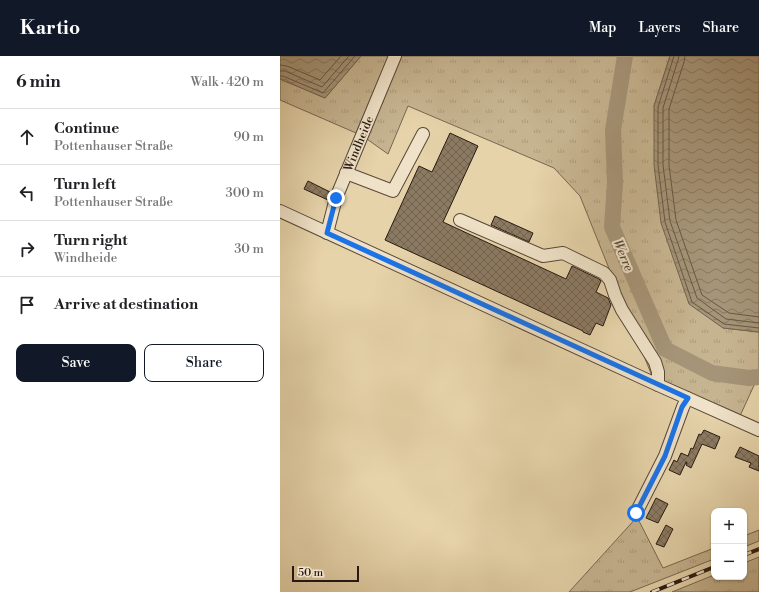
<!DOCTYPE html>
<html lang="en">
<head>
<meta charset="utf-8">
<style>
  body { margin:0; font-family:"Libre Bodoni",serif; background:#f2f2f2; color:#202124 }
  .controls { position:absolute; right:12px; bottom:12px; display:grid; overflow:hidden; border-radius:8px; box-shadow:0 1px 3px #0004 }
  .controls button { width:36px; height:36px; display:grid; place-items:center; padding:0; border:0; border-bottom:1px solid #e0e0e0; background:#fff; color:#202124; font:20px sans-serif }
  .scale { position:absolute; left:12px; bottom:10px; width:67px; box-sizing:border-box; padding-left:4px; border:2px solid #281a13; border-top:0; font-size:11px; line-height:14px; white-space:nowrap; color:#281a13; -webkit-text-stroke:3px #efe2c8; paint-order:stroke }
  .stop { position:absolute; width:12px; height:12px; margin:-9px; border:3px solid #1a73e8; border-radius:50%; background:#fff }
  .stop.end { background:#1a73e8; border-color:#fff; box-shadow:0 1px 4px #0008 }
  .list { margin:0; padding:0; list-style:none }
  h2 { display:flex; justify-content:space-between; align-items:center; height:52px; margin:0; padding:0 16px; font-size:17px }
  h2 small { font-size:13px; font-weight:400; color:#757577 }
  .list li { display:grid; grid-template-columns:26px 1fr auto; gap:12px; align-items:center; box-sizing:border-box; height:56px; padding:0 16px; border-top:1px solid #e0e0e0 }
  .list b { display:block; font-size:15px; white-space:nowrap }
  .list p { margin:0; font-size:13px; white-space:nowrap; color:#757577 }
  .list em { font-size:13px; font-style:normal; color:#757577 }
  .actions { display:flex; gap:8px; padding:12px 16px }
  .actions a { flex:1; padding:9px 0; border:1px solid #111827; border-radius:8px; text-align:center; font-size:14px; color:#111827 }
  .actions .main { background:#111827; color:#fff }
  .icon { flex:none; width:22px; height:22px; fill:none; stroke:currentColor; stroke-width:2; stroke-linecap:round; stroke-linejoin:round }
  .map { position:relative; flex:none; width:479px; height:536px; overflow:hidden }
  header { display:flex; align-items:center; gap:24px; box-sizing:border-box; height:56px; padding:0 20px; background:#111827; color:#fff }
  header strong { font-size:19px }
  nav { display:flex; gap:22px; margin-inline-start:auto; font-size:14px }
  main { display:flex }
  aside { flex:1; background:#fff }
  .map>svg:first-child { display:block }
  .grass { fill:url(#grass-tufts); stroke:#776752 }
  .water { fill:url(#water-waves); stroke:#73634f }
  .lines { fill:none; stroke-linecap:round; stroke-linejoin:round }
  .shore { stroke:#665745; stroke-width:1 }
  .river { stroke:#a59477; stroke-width:16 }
  .building { fill:url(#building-cross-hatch); stroke:#281a13 }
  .minor-casing { stroke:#584839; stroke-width:14 }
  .minor { stroke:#efe2c8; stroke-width:12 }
  .rail-casing { stroke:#281a13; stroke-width:4 }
  .rail { stroke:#efe2c8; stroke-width:2.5; stroke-dasharray:8; stroke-linecap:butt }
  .route { stroke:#1a73e8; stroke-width:5 }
  .labels { text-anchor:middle; stroke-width:4; stroke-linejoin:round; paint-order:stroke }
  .street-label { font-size:12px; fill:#281a13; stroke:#efe2c8 }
  .water-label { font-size:13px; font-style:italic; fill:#5a4b3b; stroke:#efe2c8 }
</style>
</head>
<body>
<header>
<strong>Kartio</strong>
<nav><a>Map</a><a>Layers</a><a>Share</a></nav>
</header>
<main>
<aside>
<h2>6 min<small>Walk · 420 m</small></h2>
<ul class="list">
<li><svg class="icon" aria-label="ahead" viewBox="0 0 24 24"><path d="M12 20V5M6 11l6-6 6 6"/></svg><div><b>Continue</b><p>Pottenhauser Straße</p></div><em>90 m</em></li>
<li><svg class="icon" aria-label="left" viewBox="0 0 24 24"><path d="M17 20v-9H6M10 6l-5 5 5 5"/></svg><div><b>Turn left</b><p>Pottenhauser Straße</p></div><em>300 m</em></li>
<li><svg class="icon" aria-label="right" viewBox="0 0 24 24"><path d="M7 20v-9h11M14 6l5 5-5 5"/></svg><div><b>Turn right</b><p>Windheide</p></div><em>30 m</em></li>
<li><svg class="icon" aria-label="arrive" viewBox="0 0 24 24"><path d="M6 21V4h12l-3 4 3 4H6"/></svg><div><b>Arrive at destination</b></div></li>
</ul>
<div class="actions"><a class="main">Save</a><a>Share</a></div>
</aside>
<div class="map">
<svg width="479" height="536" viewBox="0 0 479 536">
  <defs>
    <pattern id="grass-tufts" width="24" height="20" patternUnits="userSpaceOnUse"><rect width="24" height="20" fill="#c6b490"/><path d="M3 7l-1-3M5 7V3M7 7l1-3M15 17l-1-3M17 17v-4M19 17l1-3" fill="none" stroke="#aa9a7b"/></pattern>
    <pattern id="water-waves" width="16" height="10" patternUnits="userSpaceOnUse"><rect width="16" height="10" fill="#a59477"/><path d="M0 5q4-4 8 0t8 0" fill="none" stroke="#867860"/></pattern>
    <pattern id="building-cross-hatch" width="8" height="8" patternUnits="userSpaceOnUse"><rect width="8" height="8" fill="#8b7a62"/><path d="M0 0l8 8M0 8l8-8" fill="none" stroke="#726350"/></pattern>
  </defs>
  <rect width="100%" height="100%" fill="#e6d3aa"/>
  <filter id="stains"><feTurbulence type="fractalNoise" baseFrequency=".005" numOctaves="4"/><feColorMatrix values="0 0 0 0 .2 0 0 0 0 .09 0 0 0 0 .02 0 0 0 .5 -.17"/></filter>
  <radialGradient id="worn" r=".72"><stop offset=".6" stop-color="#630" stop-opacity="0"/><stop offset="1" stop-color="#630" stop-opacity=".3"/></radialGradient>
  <!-- grass -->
  <g class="grass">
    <path d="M81 0H109L76 77 0 44V23L45 42Z"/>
    <path d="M120 0H390L374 50 443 272 479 276V325H476L460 360 372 320 300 140 274 112 128 50 108 98 84 81Z"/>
    <path d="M357 461 383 512 434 492V503L350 536H289Z"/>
    <path d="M479 474V485L464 491V480Z"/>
    <path d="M479 501V536H392L434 519V521H464V507Z"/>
  </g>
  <!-- water -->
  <g class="water">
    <path d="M0 0H81L45 42 0 23Z"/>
    <path d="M390 0H479V276L443 272 409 248 381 167 374 109V50Z"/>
  </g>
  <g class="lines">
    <!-- shore -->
    <g class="shore">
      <path d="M394 0 378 51V109L385 166 412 246 444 268 479 272"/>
      <path d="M399 0 398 4 383 52V109L390 165 417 242 446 263 479 267"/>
      <path d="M405 0 404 6 389 53V109L396 164 422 239 449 257 479 261"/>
      <path d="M0 9 7 10 40 24 61 0"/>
      <path d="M0 15H5L42 31 69 0"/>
      <path d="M0 20H3L43 37 75 0"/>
    </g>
    <!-- river -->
    <path class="river" d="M345 0 333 74 335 127 332 171 385 293 432 317 469 322 479 321"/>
  </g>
  <!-- building -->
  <g class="building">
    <path d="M170 77 198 90 163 166 286 223 292 210 319 223 321 225 316 236 328 242 331 249 323 270 316 267 310 279 303 276V275L105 184 139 110 152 116Z"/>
    <path d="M28 125 50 136 48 144 24 133Z"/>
    <path d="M215 160 253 177 249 186 211 169Z"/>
    <path d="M424 374 440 381 435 393 422 388 411 412 406 409 407 406H406L400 419 389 414 394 404 397 406 401 397 408 400 411 392 413 393 419 378 421 379Z"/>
    <path d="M460 391 479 400V415L469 411 471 407 455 401Z"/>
    <path d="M376 442 388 448 378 467 366 462Z"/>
    <path d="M386 469 393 473 384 491 376 488Z"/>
  </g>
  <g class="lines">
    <!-- minor casing -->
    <g class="minor-casing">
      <g id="minor">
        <path d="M66 117 113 135 143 78"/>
        <path d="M0 155 378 329 479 374"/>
        <path d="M180 164 263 200 283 197 324 217 330 224 335 239 342 254 375 306 378 316V329"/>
        <path id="s1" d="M47 177 56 142 115 0"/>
        <path d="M356 457 385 400 403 351 407 342"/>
      </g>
    </g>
    <!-- minor -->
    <use href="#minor" class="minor"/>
    <!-- rail casing -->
    <g class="rail-casing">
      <g id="rail">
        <path d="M464 499 479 493"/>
        <path d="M372 536 434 511"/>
      </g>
    </g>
    <!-- rail -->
    <use href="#rail" class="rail"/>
  </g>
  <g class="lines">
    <!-- route -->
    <path class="route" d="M56 142 47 177 408 342 402 351 385 400 356 457"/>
  </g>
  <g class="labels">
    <!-- street labels -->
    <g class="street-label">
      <text dy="4" stroke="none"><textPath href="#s1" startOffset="95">Windheide</textPath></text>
    </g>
    <!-- water labels -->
    <g class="water-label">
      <text transform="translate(344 199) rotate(67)" y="5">Werre</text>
    </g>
  </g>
  <rect width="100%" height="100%" filter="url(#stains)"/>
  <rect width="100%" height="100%" fill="url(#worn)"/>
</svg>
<div class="controls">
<button>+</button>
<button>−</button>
</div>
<div class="scale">50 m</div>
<div class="stop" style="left:356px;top:457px"></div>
<div class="stop end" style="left:56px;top:142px"></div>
</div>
</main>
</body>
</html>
